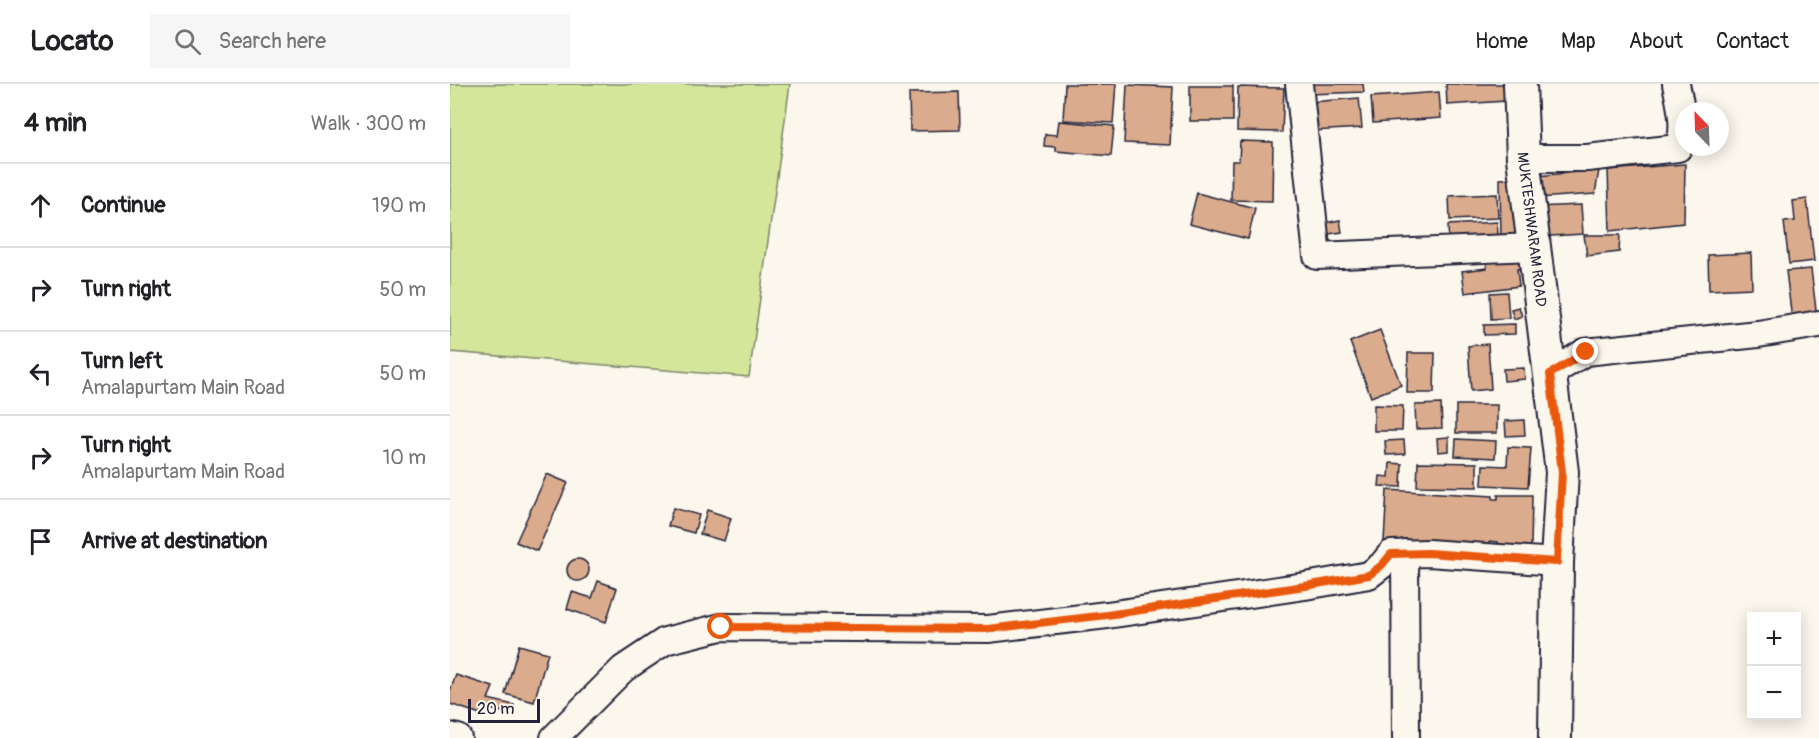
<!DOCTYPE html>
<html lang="en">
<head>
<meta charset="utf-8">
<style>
  body { margin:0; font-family:Pangolin,sans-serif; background:#f6f6f6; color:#202124 }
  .controls { position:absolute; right:18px; bottom:18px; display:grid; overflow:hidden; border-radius:0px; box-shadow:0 3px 15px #0003 }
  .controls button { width:54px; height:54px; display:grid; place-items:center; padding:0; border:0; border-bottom:2px solid #e0e0e0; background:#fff; color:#202124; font:30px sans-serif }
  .compass { position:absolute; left:1225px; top:18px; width:54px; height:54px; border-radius:50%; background:#fff; box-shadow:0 3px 15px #0003; rotate:337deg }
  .scale { position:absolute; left:18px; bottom:15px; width:72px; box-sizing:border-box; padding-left:6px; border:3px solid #22223b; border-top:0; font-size:16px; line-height:21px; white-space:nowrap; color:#22223b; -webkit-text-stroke:4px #fbf7ec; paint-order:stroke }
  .stop { position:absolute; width:18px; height:18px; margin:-14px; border:4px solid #ea580c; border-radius:50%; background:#fff }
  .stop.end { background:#ea580c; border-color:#fff; box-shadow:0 2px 6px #0008 }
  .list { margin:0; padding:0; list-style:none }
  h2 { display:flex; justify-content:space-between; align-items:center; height:78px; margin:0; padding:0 24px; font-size:26px }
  h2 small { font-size:20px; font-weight:400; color:#757577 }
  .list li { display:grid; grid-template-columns:39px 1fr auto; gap:18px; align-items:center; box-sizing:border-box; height:84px; padding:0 24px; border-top:2px solid #e0e0e0 }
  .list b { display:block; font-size:22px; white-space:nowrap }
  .list p { margin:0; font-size:20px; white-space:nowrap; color:#757577 }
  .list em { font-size:20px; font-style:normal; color:#757577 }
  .icon { flex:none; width:33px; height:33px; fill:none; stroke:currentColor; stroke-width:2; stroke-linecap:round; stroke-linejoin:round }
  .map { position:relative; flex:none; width:1369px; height:654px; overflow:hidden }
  header { display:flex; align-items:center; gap:36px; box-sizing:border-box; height:84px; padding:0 30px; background:#fff; border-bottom:2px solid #e0e0e0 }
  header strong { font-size:28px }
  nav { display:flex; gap:33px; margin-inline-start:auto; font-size:21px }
  .search { width:420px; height:54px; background:#f6f6f6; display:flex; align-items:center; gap:15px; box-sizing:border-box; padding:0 21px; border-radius:0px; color:#757577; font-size:22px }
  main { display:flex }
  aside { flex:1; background:#fff }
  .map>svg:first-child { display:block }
  .green { fill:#d3e69a; stroke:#7a846a; stroke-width:1.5 }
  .building { fill:#daab8c; stroke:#22223b; stroke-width:1.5 }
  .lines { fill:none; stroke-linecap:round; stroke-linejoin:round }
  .minor-casing { stroke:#22223b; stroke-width:30 }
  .major-casing { stroke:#22223b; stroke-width:36 }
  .minor { stroke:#fbf7ec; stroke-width:26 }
  .major { stroke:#fbf7ec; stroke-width:32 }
  .route { stroke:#ea580c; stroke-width:8 }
  .labels { text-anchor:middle; stroke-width:4.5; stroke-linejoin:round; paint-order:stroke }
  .street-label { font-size:15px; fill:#22223b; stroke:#fbf7ec }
</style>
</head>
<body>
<header>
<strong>Locato</strong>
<div class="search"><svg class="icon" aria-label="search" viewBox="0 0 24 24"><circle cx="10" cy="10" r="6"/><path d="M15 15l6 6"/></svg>Search here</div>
<nav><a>Home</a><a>Map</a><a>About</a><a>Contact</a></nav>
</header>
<main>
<aside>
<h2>4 min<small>Walk · 300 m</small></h2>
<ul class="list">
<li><svg class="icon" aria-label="ahead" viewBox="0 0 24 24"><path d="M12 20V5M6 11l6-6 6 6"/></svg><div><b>Continue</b></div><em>190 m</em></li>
<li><svg class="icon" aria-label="right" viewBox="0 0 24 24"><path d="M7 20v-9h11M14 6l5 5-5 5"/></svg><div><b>Turn right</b></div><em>50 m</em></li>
<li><svg class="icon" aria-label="left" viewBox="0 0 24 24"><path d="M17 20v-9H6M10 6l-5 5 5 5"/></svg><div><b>Turn left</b><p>Amalapurtam Main Road</p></div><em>50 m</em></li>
<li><svg class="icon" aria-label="right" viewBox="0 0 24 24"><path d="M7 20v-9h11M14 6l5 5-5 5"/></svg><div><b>Turn right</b><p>Amalapurtam Main Road</p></div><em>10 m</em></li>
<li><svg class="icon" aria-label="arrive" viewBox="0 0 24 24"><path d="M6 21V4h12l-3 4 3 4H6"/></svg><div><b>Arrive at destination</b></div></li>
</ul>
</aside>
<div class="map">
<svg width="1369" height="654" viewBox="0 0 1369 654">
  <rect width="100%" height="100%" fill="#fbf7ec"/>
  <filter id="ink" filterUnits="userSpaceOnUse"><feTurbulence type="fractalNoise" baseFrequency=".0167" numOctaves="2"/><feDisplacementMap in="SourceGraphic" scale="12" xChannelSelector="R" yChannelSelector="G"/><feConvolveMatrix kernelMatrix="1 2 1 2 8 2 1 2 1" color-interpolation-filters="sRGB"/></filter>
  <g filter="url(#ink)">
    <!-- green -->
    <path class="green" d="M0 0H340L299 293 0 268Z"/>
    <!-- building -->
    <g class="building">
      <path d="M615 0H666L663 39 613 36Z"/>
      <path d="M859 0H913L914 8 859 10Z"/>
      <path d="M996 0H1055L1056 17 997 21Z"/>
      <path d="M677 1 723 3 720 61 674 59Z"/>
      <rect x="740" y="2" width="43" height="35"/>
      <path d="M788 3 834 4 832 48 787 47Z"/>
      <path d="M509 8 510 46 460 47 459 9Z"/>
      <path d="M989 8 991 34 923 39 921 13Z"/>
      <path d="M909 14 912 44 863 47 861 18Z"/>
      <path d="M609 37 664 42 661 72 606 67V63L594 62 595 50 607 51Z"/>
      <path d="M790 57 823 58 822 117 781 116 782 77H789Z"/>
      <path d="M1235 80 1234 139 1160 147 1158 86Z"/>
      <path d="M1149 86 1145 110 1088 114 1087 92Z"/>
      <path d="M1069 94 1071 157H1051L1050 95Z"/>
      <path d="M747 109 805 124 798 155 739 140Z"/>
      <path d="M1047 110 1048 134 1000 136 999 112Z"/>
      <path d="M1357 115 1364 177 1339 180 1334 138 1345 137 1343 117Z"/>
      <path d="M1131 121 1133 150 1086 153 1084 123Z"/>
      <path d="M890 136 892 148 872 151 870 140Z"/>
      <path d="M1047 138 1049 163 999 165 998 141Z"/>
      <path d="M1134 151H1170L1169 168 1137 172Z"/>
      <path d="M1301 169 1302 204 1259 206 1258 171Z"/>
      <path d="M1077 173 1078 184 1067 185 1069 202 1015 209 1012 187 1037 184V175Z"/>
      <path d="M1361 185 1367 234 1342 236 1336 187Z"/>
      <path d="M1057 208 1059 234 1041 235 1040 209Z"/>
      <path d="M1069 223 1072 232 1064 235 1061 225Z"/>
      <path d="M1065 240V250L1034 251V241Z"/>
      <path d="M930 246 951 301 921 313 900 258Z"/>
      <path d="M1038 260 1041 305 1021 307 1018 262Z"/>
      <path d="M958 269H985L984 309H957Z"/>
      <path d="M1074 284 1075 295 1054 297 1053 285Z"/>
      <path d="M991 320 992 344 966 345 965 321Z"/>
      <path d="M924 321 953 322 952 347H924Z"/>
      <rect x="1006" y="321" width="41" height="28"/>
      <path d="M1074 336 1075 351 1056 352 1055 337Z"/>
      <path d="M999 353V367L988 368 987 354Z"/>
      <path d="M1006 355 1046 357 1045 374 1005 372Z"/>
      <path d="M954 356 955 370 936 371 935 357Z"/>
      <path d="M1058 363 1081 364 1078 403 1032 401 1033 381 1057 382Z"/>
      <path d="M968 378 1027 379V403L967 402Z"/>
      <path d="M940 379 952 380 951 403 929 402 930 392 939 393Z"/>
      <path d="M97 390 118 399 87 467 66 458Z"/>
      <path d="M937 406 1043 412V415H1048V411H1082L1081 464 1048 465V458L1040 457V463L934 457Z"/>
      <path d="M223 424 249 431 244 449 218 442Z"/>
      <path d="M257 426 281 434 274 457 250 450Z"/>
      <circle cx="128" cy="486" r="11"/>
      <path d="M148 497 167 504 156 538 117 525 122 508 142 514Z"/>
      <path d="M69 561 98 569 84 618 55 610Z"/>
      <path d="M6 591 43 603 38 615 64 621 62 630 35 624 33 631 0 620V607Z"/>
    </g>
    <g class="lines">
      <!-- minor casing -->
      <g class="minor-casing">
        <g id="minor">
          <path d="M849 0 867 172 1084 163"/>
          <path d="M1073 74H1137L1228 64C1237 45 1230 20 1226 0"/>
          <path d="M1100 290 1135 268 1308 250 1369 240"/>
          <path d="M955 469 956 654"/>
          <path d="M0 652 8 654"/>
          <path d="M104 654 173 585 215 557 271 543 538 545 657 531 855 502 919 491 932 481 941 470 978 469 1107 478"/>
        </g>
      </g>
      <!-- major casing -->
      <g class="major-casing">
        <g id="major">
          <path id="s1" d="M1070 0 1073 74 1112 388 1107 478 1105 654"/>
        </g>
      </g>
      <!-- minor -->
      <use href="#minor" class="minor"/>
      <!-- major -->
      <use href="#major" class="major"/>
    </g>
  </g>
  <g class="lines" filter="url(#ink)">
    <!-- route -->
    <path class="route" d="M271 543 538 545 657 531 855 502 919 491 932 481 941 470 978 469 1107 478 1112 388 1100 290 1136 268"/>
  </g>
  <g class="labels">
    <!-- street labels -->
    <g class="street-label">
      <text dy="5" stroke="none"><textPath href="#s1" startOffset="146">MUKTESHWARAM ROAD</textPath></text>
    </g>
  </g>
</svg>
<div class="controls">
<button>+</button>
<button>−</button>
</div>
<svg class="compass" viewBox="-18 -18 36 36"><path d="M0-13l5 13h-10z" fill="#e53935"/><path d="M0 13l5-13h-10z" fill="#757577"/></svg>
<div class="scale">20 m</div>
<div class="stop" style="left:271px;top:543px"></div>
<div class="stop end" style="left:1136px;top:268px"></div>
</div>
</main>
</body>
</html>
